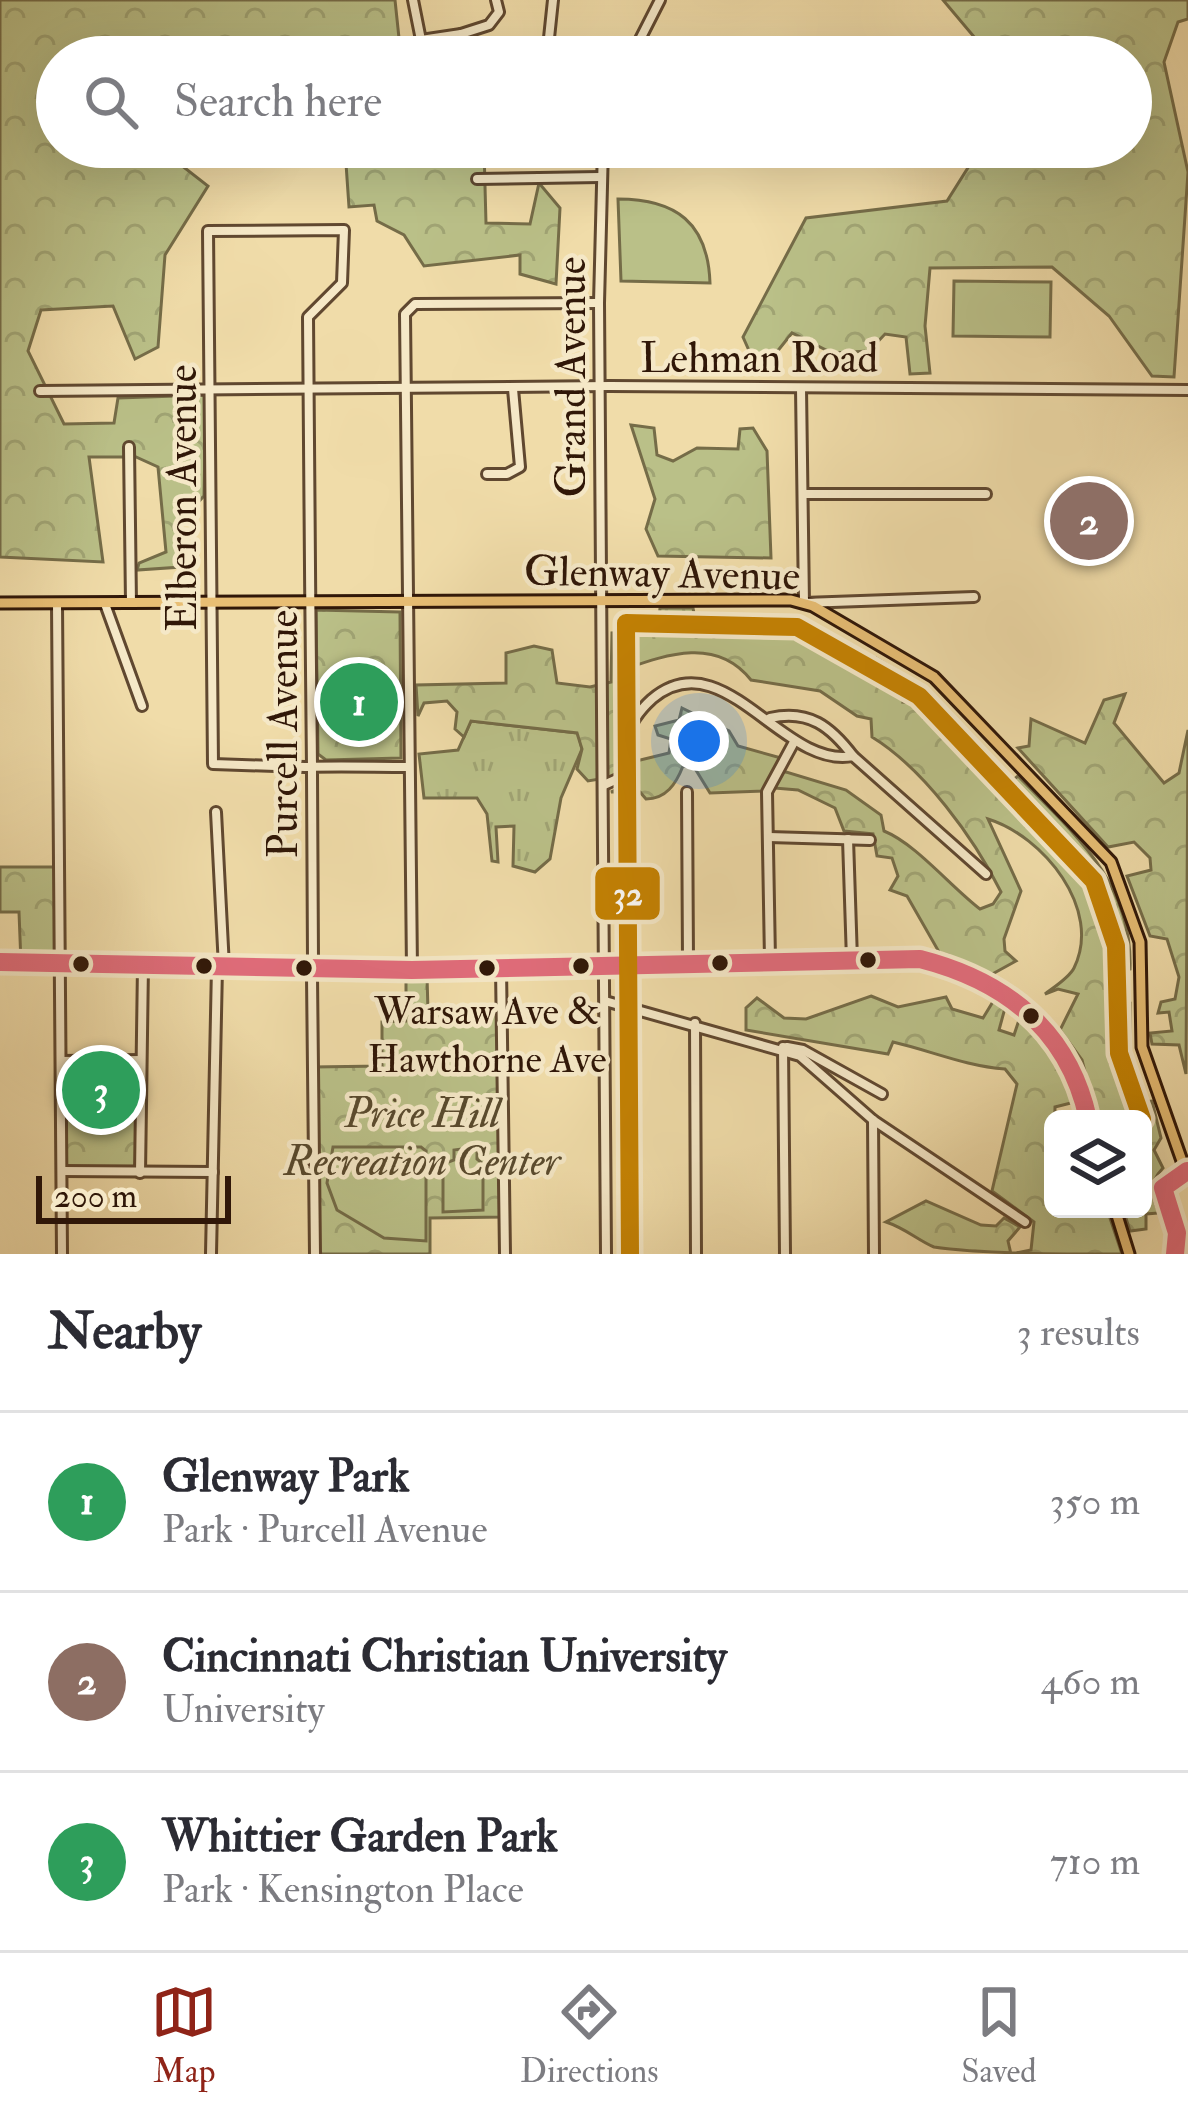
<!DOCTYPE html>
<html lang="en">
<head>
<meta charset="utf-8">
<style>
  body { margin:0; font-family:"IM FELL Double Pica",serif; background:#f7f7f7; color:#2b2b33 }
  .controls { position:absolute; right:36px; bottom:36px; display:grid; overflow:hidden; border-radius:18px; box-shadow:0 12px 48px #0002 }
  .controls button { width:108px; height:108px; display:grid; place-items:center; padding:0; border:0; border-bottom:3px solid #e1e1e2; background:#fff; color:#2b2b33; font:60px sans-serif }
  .scale { position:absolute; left:36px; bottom:30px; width:195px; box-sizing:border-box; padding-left:12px; border:6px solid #301708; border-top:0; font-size:33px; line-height:42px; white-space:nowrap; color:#301708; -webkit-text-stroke:9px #f5e8c7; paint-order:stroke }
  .you { position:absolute; left:699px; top:741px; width:42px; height:42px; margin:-30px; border:9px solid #fff; border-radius:50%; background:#1a73e8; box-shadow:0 0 0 18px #1a73e833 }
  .badge { display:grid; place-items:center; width:78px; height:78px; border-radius:50%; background:#8f2418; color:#fff; font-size:39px; font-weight:700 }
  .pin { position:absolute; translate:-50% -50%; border:6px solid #fff; box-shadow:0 3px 12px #0006 }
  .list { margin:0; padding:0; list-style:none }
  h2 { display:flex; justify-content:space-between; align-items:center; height:156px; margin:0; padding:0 48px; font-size:51px }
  h2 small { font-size:39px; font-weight:400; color:#7c7c81 }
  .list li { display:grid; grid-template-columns:78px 1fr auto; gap:36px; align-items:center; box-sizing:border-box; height:180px; padding:0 48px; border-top:3px solid #e1e1e2 }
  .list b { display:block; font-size:45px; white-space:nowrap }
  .list p { margin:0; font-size:39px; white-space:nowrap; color:#7c7c81 }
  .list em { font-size:39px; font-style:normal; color:#7c7c81 }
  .icon { flex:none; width:66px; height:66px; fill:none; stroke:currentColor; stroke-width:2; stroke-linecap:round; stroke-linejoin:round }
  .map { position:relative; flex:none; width:1188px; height:1254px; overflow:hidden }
  .search { position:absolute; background:#fff; box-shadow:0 12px 48px #0002; left:36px; right:36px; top:36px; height:132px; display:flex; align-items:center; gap:30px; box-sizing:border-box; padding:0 42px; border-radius:66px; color:#7c7c81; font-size:45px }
  .sheet { height:696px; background:#fff }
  nav { display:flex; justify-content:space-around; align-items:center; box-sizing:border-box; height:168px; border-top:3px solid #e1e1e2; background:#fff; font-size:33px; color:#7c7c81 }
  nav a { display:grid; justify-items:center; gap:6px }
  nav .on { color:#8f2418 }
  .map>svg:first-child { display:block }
  .grass { fill:url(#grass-tufts); stroke:#756c48; stroke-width:3 }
  .forest { fill:url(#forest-crowns); stroke:#756c48; stroke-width:3 }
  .pitch { fill:#bac088; stroke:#756c48; stroke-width:3 }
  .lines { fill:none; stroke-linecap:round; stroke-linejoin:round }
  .minor-casing { stroke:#604830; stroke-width:14 }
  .major-casing { stroke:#301708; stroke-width:15 }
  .minor { stroke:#f5e8c7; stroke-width:8 }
  .major { stroke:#e8be74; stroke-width:9 }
  .bus-1-casing { stroke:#f5e8c7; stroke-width:27 }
  .bus-2-casing { stroke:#f5e8c7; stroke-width:27 }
  .bus-1 { stroke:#e16c7b; stroke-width:18 }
  .bus-2 { stroke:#c58202; stroke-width:18 }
  .bus-dot { fill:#301708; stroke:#f5e8c7; stroke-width:4.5 }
  .labels { text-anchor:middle; stroke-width:9; stroke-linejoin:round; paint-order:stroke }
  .bus-label { font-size:39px; fill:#301708; stroke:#f5e8c7 }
  .street-label { font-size:42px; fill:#301708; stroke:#f5e8c7 }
  .park-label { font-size:42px; font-style:italic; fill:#594a2e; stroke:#f5e8c7 }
  .line-badge { stroke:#f5e8c7; stroke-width:4.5 }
  .badge-label { font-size:33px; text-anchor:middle; font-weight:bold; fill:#fff }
</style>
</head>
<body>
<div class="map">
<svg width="1188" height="1254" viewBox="0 0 1188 1254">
  <defs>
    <pattern id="grass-tufts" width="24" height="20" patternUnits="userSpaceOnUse" patternTransform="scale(3)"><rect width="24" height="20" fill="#bac088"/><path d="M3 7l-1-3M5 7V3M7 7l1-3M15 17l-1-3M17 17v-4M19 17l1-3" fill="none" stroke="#a0a474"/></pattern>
    <pattern id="forest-crowns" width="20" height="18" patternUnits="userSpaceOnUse" patternTransform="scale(3)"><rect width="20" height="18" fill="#bac088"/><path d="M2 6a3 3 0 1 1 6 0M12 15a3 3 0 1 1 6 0" fill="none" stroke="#a0a474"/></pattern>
  </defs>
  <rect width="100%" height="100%" fill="#f0dca9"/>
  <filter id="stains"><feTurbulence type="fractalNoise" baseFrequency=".00167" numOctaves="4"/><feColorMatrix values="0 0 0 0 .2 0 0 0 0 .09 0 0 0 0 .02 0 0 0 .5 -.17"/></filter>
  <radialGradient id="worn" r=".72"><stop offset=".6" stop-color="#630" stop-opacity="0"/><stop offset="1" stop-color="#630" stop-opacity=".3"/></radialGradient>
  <!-- grass -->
  <path class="grass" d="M471 721 578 733 582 749 561 798 550 859 535 872 513 866 514 826 496 827 498 862 492 861 487 814 477 798H424L419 754 458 750Z"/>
  <!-- forest -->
  <g class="forest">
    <path d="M0 0H395L401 57H57V147H158L208 186 165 255 158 347 135 359 113 306 41 310 28 351 64 424 114 423 118 398 206 395 204 496 180 522 181 567 137 570 139 563 166 552 158 467 136 457H89L103 562 0 557Z"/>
    <path d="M943 0H1188V19L1178 22 1164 62 1188 172 1174 377 1152 376 1109 316 1052 267 930 268 925 326 930 373 910 374 906 337 885 334 869 351 832 353 792 333 776 353 751 355 743 337 806 218 947 201 981 147H1131V57H991Z"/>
    <path d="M358 147 484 149 486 223 530 224 539 183 560 208 556 284 520 274V255L424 266 404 235 377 221 374 205 349 207 345 149Z"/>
    <path d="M631 425 654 428 657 455 673 461 697 448 738 449 740 429 753 428 767 451 771 558 658 556 646 529 655 499Z"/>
    <path d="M660 608H693L697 630H784L860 671 876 658 908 677 903 702 922 703 966 762 1000 791 1018 776C1074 833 1133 883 1130 969L1106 974 1112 998 1130 1003V1038L1109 1042 1110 1063 1116 1064 1131 1103 1152 1101 1161 1138 1154 1150 1163 1168C1148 1184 1151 1194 1159 1213L1146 1214V1229L1130 1231 1123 1209H1143V1119H1097L1082 1060 1060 1030 1078 994 1058 989 1045 994C1054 987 1069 978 1074 968 1103 909 1043 836 988 819L1021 891 1004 939 1005 951 1016 961 985 978 939 952 907 896 890 890 898 876 892 858 877 856 873 834 844 831 835 808 798 790 774 788 783 771 846 790 881 815 884 831C916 844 950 886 980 909L993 904 1001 892C974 838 924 769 872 737L871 719 857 716 820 691 751 680C717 637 668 654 625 669L621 689 629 709 621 731 618 776 588 781 577 769 582 749 577 733 471 721 464 737 455 729 457 712 447 701 424 703 418 716 416 685 506 683V653L534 646 552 650 557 683 590 687 611 682 612 633 658 631Z"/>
    <path d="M316 610 400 612 401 758 326 760 318 754Z"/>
    <path d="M1125 694 1114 723 1164 783 1179 773 1188 730 1186 1074 1179 1045 1152 1044 1150 1033 1172 1031 1169 1012 1158 1013 1161 1002 1175 999 1179 977 1167 939 1150 936 1127 876 1151 870 1150 858 1134 842 1108 847 1018 748 1029 746 1031 719 1085 743 1104 700Z"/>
    <path d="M682 708 729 731 738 746 781 758 764 791 710 793 694 767 683 766C676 784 666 799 646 799L640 792H611L624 787 632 762 669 753 671 739 658 735 655 726 679 720Z"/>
    <path d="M0 867H60L61 964 21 963 19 912H0Z"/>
    <path d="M427 976 428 1011 502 1010 504 1217 430 1218V1254H315L313 1067 382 1066V1022L406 1021V977Z"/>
    <path d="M871 996 898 1007 946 997 952 1009 983 1018 994 1000 1005 1008 999 1030 1014 1035 1020 1017 1054 1049 1075 1102 1055 1107 1053 1209H1107L1122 1254C1068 1254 980 1254 934 1247 919 1241 905 1228 886 1222L926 1201 981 1225 996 1226 1004 1218 1020 1227 1008 1241 1011 1254 1031 1250 1034 1222 992 1191 1017 1084 1005 1069C965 1066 932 1051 893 1042L888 1054 746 1030V1008L757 998 784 1018 806 1019Z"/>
    <path d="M141 1060 140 1173 62 1171 61 1061Z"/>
  </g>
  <!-- pitch -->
  <g class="pitch">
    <path d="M618 199C676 199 708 223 710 283L621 281Z"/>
    <path d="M954 281 1051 282 1050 337 953 336Z"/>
    <path d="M333 1147H421L426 1151V1241L384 1238 337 1210 327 1183Z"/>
    <path d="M477 1147V1159L483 1164V1210L443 1212V1164L454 1160V1150Z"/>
  </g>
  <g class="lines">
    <!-- minor casing -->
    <g class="minor-casing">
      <g id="minor">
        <path d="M413 0 421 40 461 34"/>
        <path d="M466 57 461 34 489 25 499 12 496 0"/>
        <path d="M547 57 553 0"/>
        <path d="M631 57 660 0"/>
        <path d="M603 147 599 303 606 1254"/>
        <path d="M477 179 600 177"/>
        <path d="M801 388 804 603 974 597"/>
        <path d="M40 391 610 386 1188 390"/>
        <path d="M129 447 131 603"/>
        <path d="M487 474H507L520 467 513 389"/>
        <path d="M804 494H986"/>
        <path d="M57 604 62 1254"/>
        <path d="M105 604 142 706"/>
        <path d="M770 718C809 709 831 727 853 756"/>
        <path d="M604 785 626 775C628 762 624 750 627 738 630 723 641 709 652 699 723 639 783 770 853 756L986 874"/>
        <path d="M687 792 688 961"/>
        <path d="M216 812 224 967"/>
        <path d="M769 837 870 840"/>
        <path d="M848 839 852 960"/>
        <path d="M770 960 767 792 794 742"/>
        <path d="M501 968 505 1254"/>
        <path d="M412 970 405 314 415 304 599 303"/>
        <path d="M605 1001 800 1056 873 1120 1025 1222"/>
        <path d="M695 1023 696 1254"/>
        <path d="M783 1047 785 1254"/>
        <path d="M787 1047 803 1050 882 1094"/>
        <path d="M61 1061 141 1060"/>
        <path d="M873 1120 874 1254"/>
        <path d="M62 1171 213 1172"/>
        <path d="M140 1173 143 965"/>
        <path d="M211 1254 217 967"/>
        <path d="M315 1254 312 977 313 961 312 774V767C311 617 308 467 308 317L342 283 344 230 208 231 213 764 305 767C340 766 374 767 408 767"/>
      </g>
    </g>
    <!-- major casing -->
    <g class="major-casing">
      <g id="major">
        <path d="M0 603 791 600 813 606 934 677 1111 862 1140 942 1142 1047 1188 1178"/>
        <path d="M0 962 412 970 920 959C965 966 1053 1022 1073 1064 1081 1080 1084 1101 1088 1119"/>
        <path d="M1115 1209 1129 1254"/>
        <path d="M1175 1254 1177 1233 1163 1188 1187 1171"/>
      </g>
    </g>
    <!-- minor -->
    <use href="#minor" class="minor"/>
    <!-- major -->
    <use href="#major" class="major"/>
    <!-- bus-1 casing -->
    <g class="bus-1-casing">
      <g id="bus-1">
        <path d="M0 962 412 970 920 959C1006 981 1069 1031 1088 1119"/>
        <path d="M1175 1254 1177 1233 1163 1188 1187 1171"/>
      </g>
    </g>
    <!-- bus-2 casing -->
    <g class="bus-2-casing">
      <path id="bus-2" d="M630 1254 626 623 797 627 919 696 1094 881 1116 946 1119 1053 1142 1119"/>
    </g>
    <!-- bus-1 -->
    <use href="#bus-1" class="bus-1"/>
    <!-- bus-2 -->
    <use href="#bus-2" class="bus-2"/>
  </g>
  <!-- markers -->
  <g class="bus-dot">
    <circle cx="868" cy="960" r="10"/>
    <circle cx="720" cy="963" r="10"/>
    <circle cx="81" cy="964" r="10"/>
    <circle cx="204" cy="966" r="10"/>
    <circle cx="581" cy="966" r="10"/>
    <circle cx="304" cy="968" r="10"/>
    <circle cx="487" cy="968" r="10"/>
    <circle cx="1031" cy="1016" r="10"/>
  </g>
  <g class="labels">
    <!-- bus labels -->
    <g class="bus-label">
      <text x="487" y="1024">Warsaw Ave &amp;<tspan x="487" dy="48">Hawthorne Ave</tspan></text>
    </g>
    <!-- street labels -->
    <g class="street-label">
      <text x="759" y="372">Lehman Road</text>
      <text transform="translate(570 377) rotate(-90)" y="15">Grand Avenue</text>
      <text transform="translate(181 498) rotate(-90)" y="15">Elberon Avenue</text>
      <text transform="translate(662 572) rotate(1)" y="15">Glenway Avenue</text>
      <text transform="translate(282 734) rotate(-90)" y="15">Purcell Avenue</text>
    </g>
    <!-- park labels -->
    <g class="park-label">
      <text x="422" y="1127">Price Hill<tspan x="422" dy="48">Recreation Center</tspan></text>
    </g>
  </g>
  <rect class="line-badge" x="593" y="865" width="69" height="57" rx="12" fill="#c58202"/>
  <g class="badge-label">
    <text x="628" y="905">32</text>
  </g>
  <rect width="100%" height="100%" filter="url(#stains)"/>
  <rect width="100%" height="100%" fill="url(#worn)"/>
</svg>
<div class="controls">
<button><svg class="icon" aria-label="layers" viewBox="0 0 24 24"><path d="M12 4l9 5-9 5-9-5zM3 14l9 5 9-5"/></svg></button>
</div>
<div class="scale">200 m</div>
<div class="you"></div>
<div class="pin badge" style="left:359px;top:702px;background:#2e9e5b">1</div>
<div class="pin badge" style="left:1089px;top:521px;background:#8d6e63">2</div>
<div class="pin badge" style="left:101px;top:1090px;background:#2e9e5b">3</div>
<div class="search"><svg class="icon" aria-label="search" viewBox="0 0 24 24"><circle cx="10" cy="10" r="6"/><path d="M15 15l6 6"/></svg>Search here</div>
</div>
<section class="sheet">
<h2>Nearby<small>3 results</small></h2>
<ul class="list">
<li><span class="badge" style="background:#2e9e5b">1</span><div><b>Glenway Park</b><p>Park · Purcell Avenue</p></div><em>350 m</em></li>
<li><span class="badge" style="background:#8d6e63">2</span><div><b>Cincinnati Christian University</b><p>University</p></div><em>460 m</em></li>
<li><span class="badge" style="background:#2e9e5b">3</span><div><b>Whittier Garden Park</b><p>Park · Kensington Place</p></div><em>710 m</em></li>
</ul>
</section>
<nav>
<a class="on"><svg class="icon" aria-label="map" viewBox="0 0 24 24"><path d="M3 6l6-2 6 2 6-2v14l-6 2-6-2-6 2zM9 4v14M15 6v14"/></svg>Map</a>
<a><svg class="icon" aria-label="directions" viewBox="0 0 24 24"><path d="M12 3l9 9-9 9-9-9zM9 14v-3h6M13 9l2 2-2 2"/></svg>Directions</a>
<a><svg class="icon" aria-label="saved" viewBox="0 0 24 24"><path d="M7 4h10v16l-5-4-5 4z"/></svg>Saved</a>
</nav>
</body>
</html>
